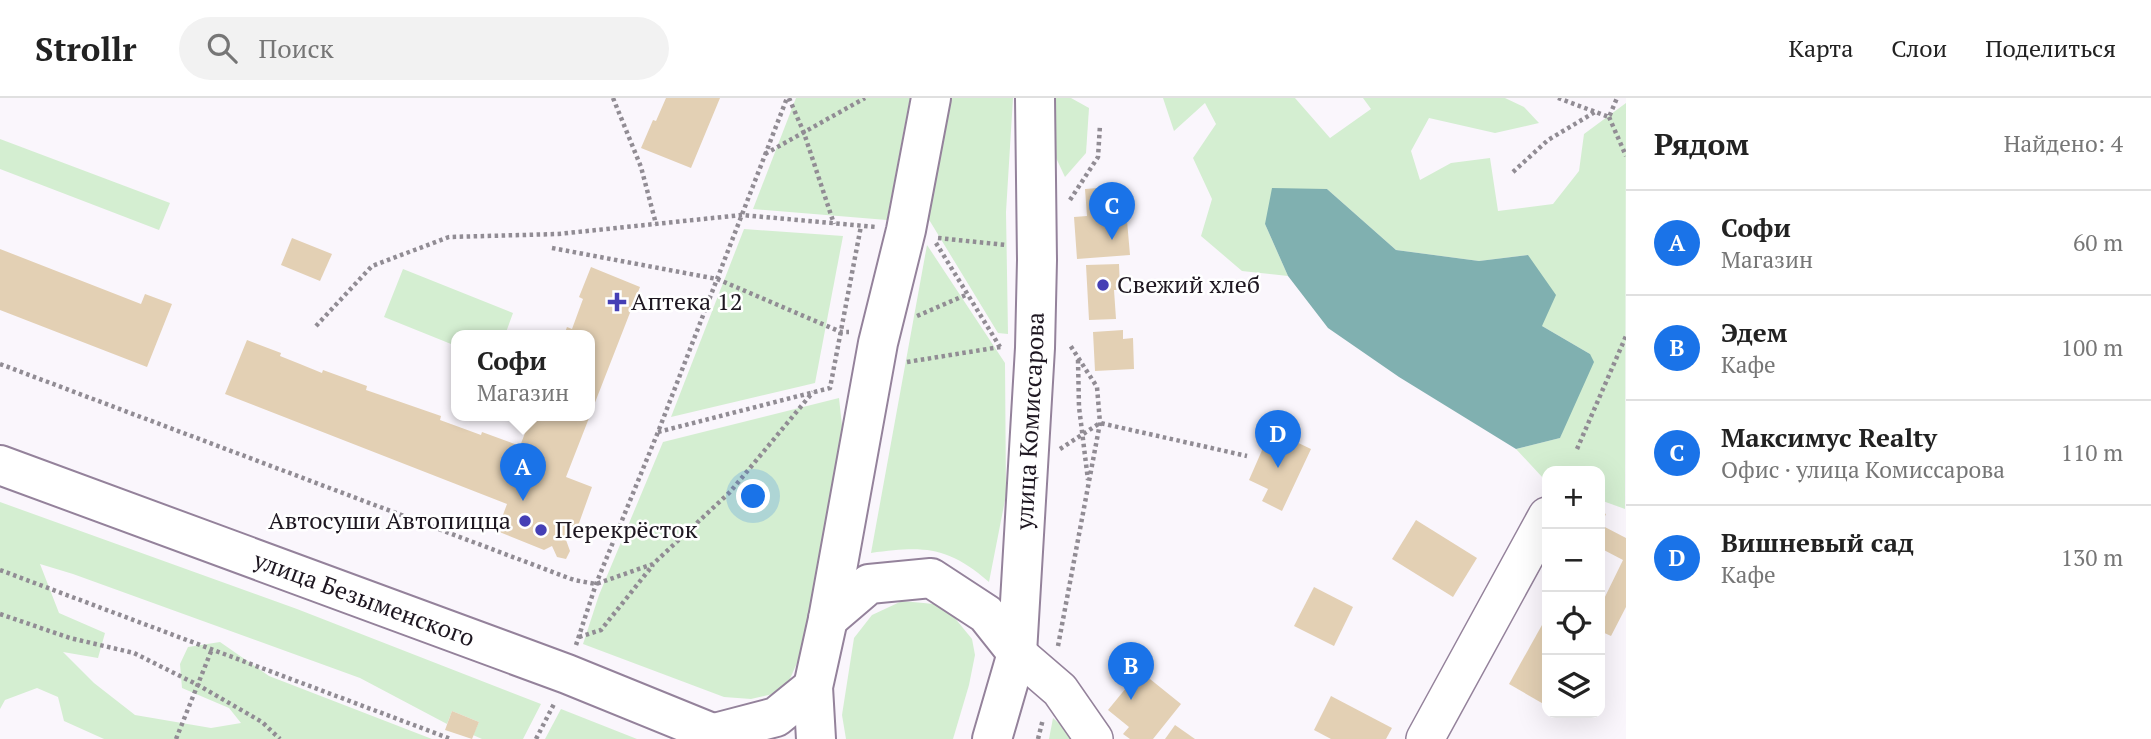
<!DOCTYPE html>
<html lang="ru">
<head>
<meta charset="utf-8">
<style>
  body { margin:0; font-family:"PT Serif",serif; background:#f2f2f2; color:#222 }
  .controls { position:absolute; right:21px; bottom:21px; display:grid; overflow:hidden; border-radius:14px; box-shadow:0 7px 28px #0002 }
  .controls button { width:63px; height:63px; display:grid; place-items:center; padding:0; border:0; border-bottom:2px solid #e0e0e0; background:#fff; color:#222; font:35px sans-serif }
  .you { position:absolute; left:754px; top:399px; width:24px; height:24px; margin:-18px; border:5px solid #fff; border-radius:50%; background:#1a73e8; box-shadow:0 0 0 10px #1a73e833 }
  .badge { display:grid; place-items:center; width:46px; height:46px; border-radius:50%; background:#1a73e8; color:#fff; font-size:23px; font-weight:700 }
  .pin { position:absolute; translate:-50% -58px; filter:drop-shadow(0 2px 4px #0008) }
  .pin::after { content:''; position:absolute; top:37px; width:24px; height:21px; background:inherit; clip-path:polygon(0 0,100% 0,50% 100%) }
  .popup { position:absolute; left:451px; top:232px; width:144px; height:91px; box-sizing:border-box; display:grid; place-content:center; border-radius:14px; background:#fff; filter:drop-shadow(0 2px 5px #0005); font-size:23px; white-space:nowrap; color:#767676 }
  .popup b { font-size:26px; color:#222 }
  .popup::after { content:''; position:absolute; left:50%; top:100%; margin-left:-14px; border:14px solid transparent; border-top-color:#fff }
  .list { margin:0; padding:0; list-style:none }
  h2 { display:flex; justify-content:space-between; align-items:center; height:91px; margin:0; padding:0 28px; font-size:30px }
  h2 small { font-size:23px; font-weight:400; color:#767676 }
  .list li { display:grid; grid-template-columns:46px 1fr auto; gap:21px; align-items:center; box-sizing:border-box; height:105px; padding:0 28px; border-top:2px solid #e0e0e0 }
  .list b { display:block; font-size:26px; white-space:nowrap }
  .list p { margin:0; font-size:23px; white-space:nowrap; color:#767676 }
  .list em { font-size:23px; font-style:normal; color:#767676 }
  .icon { flex:none; width:38px; height:38px; fill:none; stroke:currentColor; stroke-width:2; stroke-linecap:round; stroke-linejoin:round }
  .map { position:relative; flex:none; width:1626px; height:641px; overflow:hidden }
  header { display:flex; align-items:center; gap:42px; box-sizing:border-box; height:98px; padding:0 35px; background:#fff; border-bottom:2px solid #e0e0e0 }
  header strong { font-size:33px }
  nav { display:flex; gap:38px; margin-inline-start:auto; font-size:24px }
  .search { width:490px; height:63px; background:#f2f2f2; display:flex; align-items:center; gap:18px; box-sizing:border-box; padding:0 24px; border-radius:38px; color:#767676; font-size:26px }
  main { display:flex }
  aside { flex:1; background:#fff }
  .map>svg:first-child { display:block }
  .green { fill:#d4eed1 }
  .water { fill:#80b0b0 }
  .building { fill:#e3d0b4 }
  .lines { fill:none; stroke-linecap:round; stroke-linejoin:round }
  .minor-casing { stroke:#94829b; stroke-width:40 }
  .major-casing { stroke:#94829b; stroke-width:42 }
  .path { stroke:#918c94; stroke-width:4.5; stroke-dasharray:3.5 3.5; stroke-linecap:butt }
  .minor { stroke:#fff; stroke-width:37 }
  .major { stroke:#fff; stroke-width:38 }
  .poi-dot { fill:#453fb5; stroke:#fff; stroke-width:2.5 }
  .labels { text-anchor:middle; stroke-width:5; stroke-linejoin:round; paint-order:stroke }
  .poi-label { font-size:24px; fill:#1e1721; stroke:#fff; text-anchor:start }
  .street-label { font-size:24px; fill:#1e1721; stroke:#fff }
</style>
</head>
<body>
<header>
<strong>Strollr</strong>
<div class="search"><svg class="icon" aria-label="search" viewBox="0 0 24 24"><circle cx="10" cy="10" r="6"/><path d="M15 15l6 6"/></svg>Поиск</div>
<nav><a>Карта</a><a>Слои</a><a>Поделиться</a></nav>
</header>
<main>
<div class="map">
<svg width="1626" height="641" viewBox="0 0 1626 641">
  <rect width="100%" height="100%" fill="#faf6fc"/>
  <!-- green -->
  <g class="green">
    <path d="M796 0H910L887 122 753 111Z"/>
    <path d="M949 0H1013L1006 114 1008 236 998 235 928 120Z"/>
    <path d="M1050 0H1071L1089 10 1086 55 1065 79 1049 45Z"/>
    <path d="M1163 0H1295L1330 40 1371 11 1363 0H1505L1524 9 1539 25 1495 35 1429 20 1411 53 1420 82 1451 65 1490 60 1498 113 1553 106 1579 73 1584 36 1626 5 1625 411 1600 402V373H1547V381L1543 380 1516 351 1560 340 1590 256 1542 228 1528 157 1479 163 1396 152 1327 91 1265 126 1288 178 1242 173 1201 138 1212 101 1193 60 1216 26 1205 5 1174 33Z"/>
    <path d="M0 41 170 105 159 132 0 71Z"/>
    <path d="M744 131 843 138 815 285 671 319Z"/>
    <path d="M927 147 1005 265 1006 397 989 484C947 448 924 448 871 455Z"/>
    <path d="M403 171 513 215 505 237H456V248L384 219Z"/>
    <path d="M839 300 844 346 805 547 789 583 773 596 751 601 724 599 583 546 599 497 663 344Z"/>
    <path d="M0 404 297 511 541 606 523 641H482L473 637 479 624 452 613 447 626 360 580 73 476 40 466 59 515 105 535 98 560 63 554 94 585 135 617 211 630 241 625 229 610 182 590 180 566 188 549 220 544 269 578 432 641H104L64 623 58 599 37 590 5 602 0 611Z"/>
    <path d="M902 503 934 506 954 519 972 541 975 557 969 587 953 641H846L842 617 854 540 872 517Z"/>
    <path d="M561 611 637 641H545Z"/>
    <path d="M1053 620 1073 638 1075 641H1049Z"/>
  </g>
  <!-- water -->
  <path class="water" d="M1272 90 1327 91 1396 152 1479 163 1528 157 1556 197 1542 228 1590 256 1594 264 1560 340 1516 351 1399 279 1328 230 1288 178 1265 126Z"/>
  <!-- building -->
  <g class="building">
    <path d="M666 0H720L691 70 641 50 653 22 656 23Z"/>
    <path d="M1124 88 1130 157 1077 161 1074 119 1087 118 1085 91Z"/>
    <path d="M292 140 332 156 320 183 281 167Z"/>
    <path d="M0 151 141 206 145 196 172 206 147 269 0 212Z"/>
    <path d="M1119 166 1120 192H1114L1116 221 1089 222 1086 167Z"/>
    <path d="M591 169 640 189 566 379 592 389 574 439 566 442 570 453 566 461 557 459 552 448 544 452 497 433 507 406 225 296 247 242 281 255 280 258 300 266 322 275 323 272 367 288 366 292 441 318 440 322 481 337 482 334 520 348 532 317H590V237H564L567 229 572 231 583 201 579 199Z"/>
    <path d="M1123 232V241L1133 240 1134 271 1095 273 1093 234Z"/>
    <path d="M1290 341 1311 351 1282 413 1262 403 1268 391 1249 382 1263 350 1281 358Z"/>
    <path d="M1600 413 1606 416 1601 427 1626 440V509L1611 538 1600 533V509L1623 462 1600 450Z"/>
    <path d="M1416 422 1477 460 1453 499 1392 461Z"/>
    <path d="M1314 489 1353 509 1334 548 1294 528Z"/>
    <path d="M1547 518V608L1509 586Z"/>
    <path d="M1140 573 1181 606 1153 641H1130L1123 636 1129 629 1108 612Z"/>
    <path d="M1331 598 1392 630 1386 641H1331L1314 632Z"/>
    <path d="M452 613 479 624 472 641 445 632Z"/>
    <path d="M1175 627 1195 641H1165Z"/>
  </g>
  <g class="lines">
    <!-- minor casing -->
    <g class="minor-casing">
      <g id="minor">
        <path d="M1017 555 1060 592 1094 641"/>
        <path d="M1425 641 1547 418"/>
      </g>
    </g>
    <!-- major casing -->
    <g class="major-casing">
      <g id="major">
        <path id="s1" d="M0 367 567 576 727 641"/>
        <path d="M828 521 869 486 931 480 986 516 1017 555"/>
        <path d="M715 635 776 619 813 589"/>
        <path d="M816 641 813 589 828 521 878 245 906 132 931 0"/>
        <path id="s2" d="M992 641 1017 555 1035 250 1037 162 1035 0"/>
      </g>
    </g>
    <!-- path -->
    <g class="path">
      <path d="M613 0 641 69 656 126"/>
      <path d="M789 0 804 35 834 126"/>
      <path d="M1558 0 1609 19 1617 0"/>
      <path d="M1609 19 1626 58"/>
      <path d="M765 56 865 0"/>
      <path d="M1513 74 1548 42 1595 14"/>
      <path d="M1070 102 1098 59 1100 27"/>
      <path d="M938 140 1006 147"/>
      <path d="M936 145 1000 249H1002"/>
      <path d="M552 150 717 181 841 234H849"/>
      <path d="M917 218 968 196"/>
      <path d="M316 228 372 168 449 139 558 136 742 117 876 129"/>
      <path d="M1078 262 1079 309 1088 382"/>
      <path d="M907 264 1000 249"/>
      <path d="M0 266 574 482 596 486 653 466 730 394 813 294"/>
      <path d="M658 334 830 290 861 128"/>
      <path d="M1060 351 1100 325 1247 358"/>
      <path d="M1577 351 1626 238"/>
      <path d="M0 472 451 641"/>
      <path d="M0 516 70 540 134 555 198 587 262 624 280 641"/>
      <path d="M579 539 601 532 653 467"/>
      <path d="M576 547 596 486 658 334 787 0"/>
      <path d="M1058 548 1100 325 1097 289 1070 247"/>
      <path d="M176 641 212 551"/>
      <path d="M536 641 555 604"/>
      <path d="M1038 641 1043 621"/>
    </g>
    <!-- minor -->
    <use href="#minor" class="minor"/>
    <!-- major -->
    <use href="#major" class="major"/>
  </g>
  <!-- markers -->
  <g class="poi-dot">
    <circle cx="1103" cy="187" r="7"/>
    <path d="M613.5 193.5h7v7h7v7h-7v7h-7v-7h-7v-7h7z"/>
    <circle cx="525" cy="423" r="7"/>
    <circle cx="541" cy="432" r="7"/>
  </g>
  <g class="labels">
    <!-- poi labels -->
    <g class="poi-label">
      <text x="1117" y="195">Свежий хлеб</text>
      <text x="631" y="212">Аптека 12</text>
      <text x="511" y="431" text-anchor="end">Автосуши Автопицца</text>
      <text x="555" y="440">Перекрёсток</text>
    </g>
    <!-- street labels -->
    <g class="street-label">
      <text dy="8" stroke="none"><textPath href="#s2" startOffset="322">улица Комиссарова</textPath></text>
      <text dy="8" stroke="none"><textPath href="#s1" startOffset="388">улица Безыменского</textPath></text>
    </g>
  </g>
</svg>
<div class="controls">
<button>+</button>
<button>−</button>
<button><svg class="icon" aria-label="locate" viewBox="0 0 24 24"><circle cx="12" cy="12" r="6"/><path d="M12 2v4M12 18v4M2 12h4M18 12h4"/></svg></button>
<button><svg class="icon" aria-label="layers" viewBox="0 0 24 24"><path d="M12 4l9 5-9 5-9-5zM3 14l9 5 9-5"/></svg></button>
</div>
<div class="you"></div>
<div class="pin badge" style="left:523px;top:403px">A</div>
<div class="popup"><b>Софи</b>Магазин</div>
<div class="pin badge" style="left:1131px;top:602px">B</div>
<div class="pin badge" style="left:1112px;top:142px">C</div>
<div class="pin badge" style="left:1278px;top:370px">D</div>
</div>
<aside>
<h2>Рядом<small>Найдено: 4</small></h2>
<ul class="list">
<li><span class="badge">A</span><div><b>Софи</b><p>Магазин</p></div><em>60 m</em></li>
<li><span class="badge">B</span><div><b>Эдем</b><p>Кафе</p></div><em>100 m</em></li>
<li><span class="badge">C</span><div><b>Максимус Realty</b><p>Офис · улица Комиссарова</p></div><em>110 m</em></li>
<li><span class="badge">D</span><div><b>Вишневый сад</b><p>Кафе</p></div><em>130 m</em></li>
</ul>
</aside>
</main>
</body>
</html>
